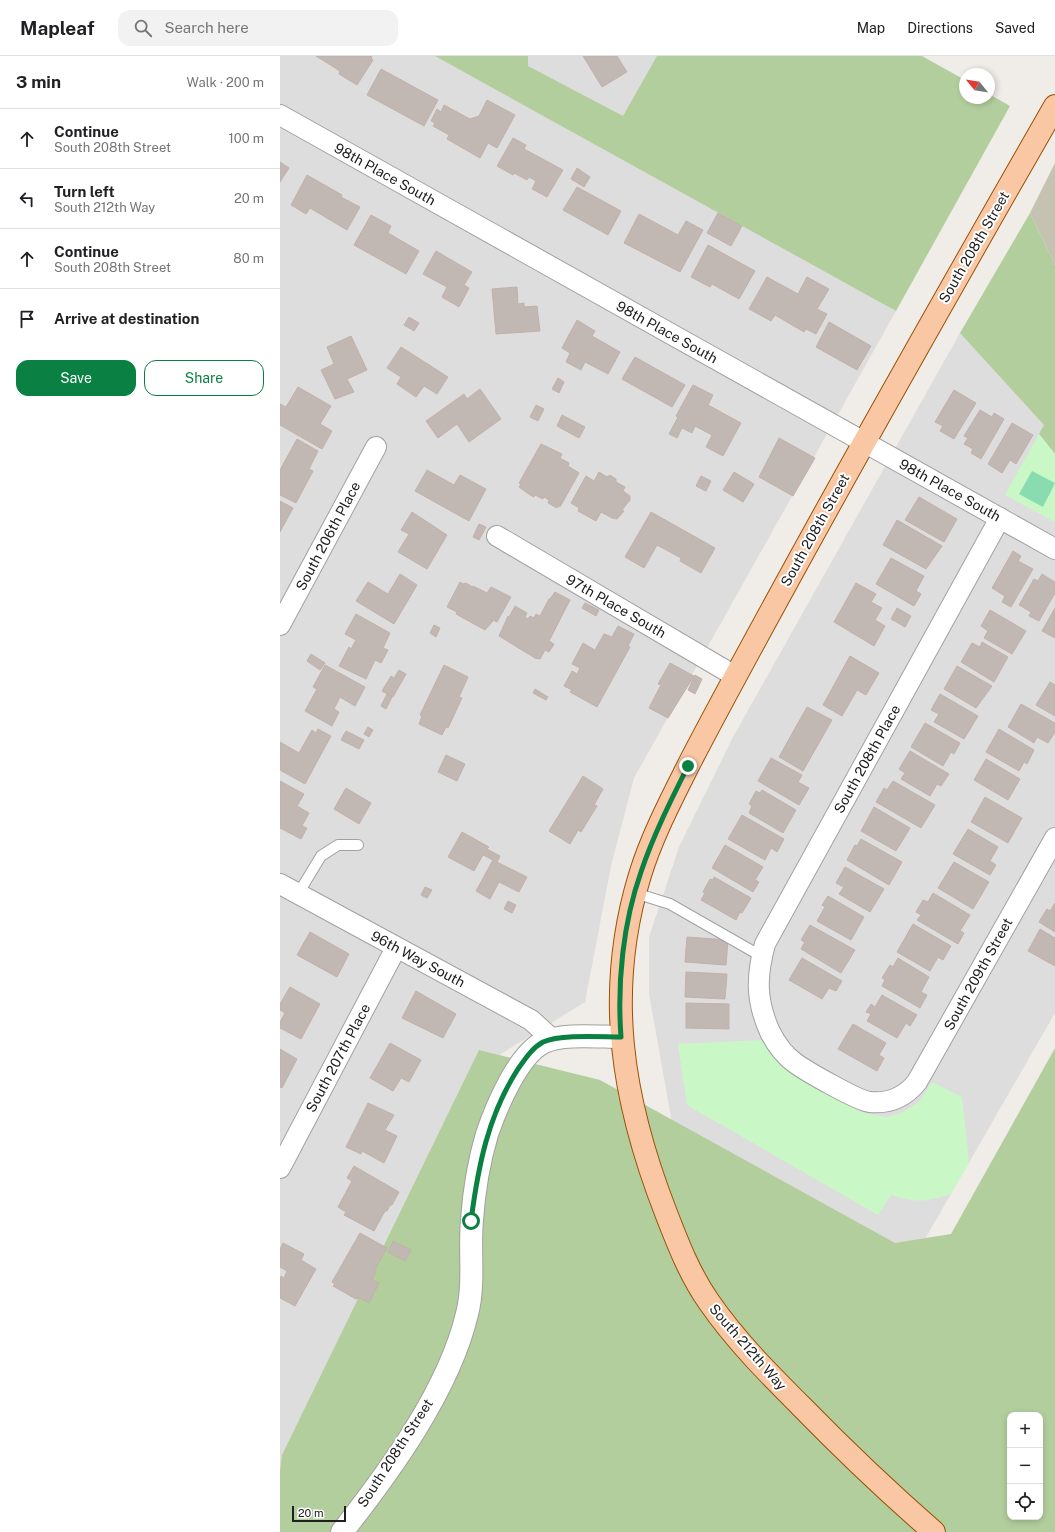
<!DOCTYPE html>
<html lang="en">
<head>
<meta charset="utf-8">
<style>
  body { margin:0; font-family:"Public Sans",sans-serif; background:#f2f2f2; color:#202124 }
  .controls { position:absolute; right:12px; bottom:12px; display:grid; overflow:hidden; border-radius:8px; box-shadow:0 2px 6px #0003 }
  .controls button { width:36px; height:36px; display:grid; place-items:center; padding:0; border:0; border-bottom:1px solid #e0e0e0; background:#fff; color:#202124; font:20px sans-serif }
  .compass { position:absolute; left:679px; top:12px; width:36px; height:36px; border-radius:50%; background:#fff; box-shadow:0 2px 6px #0003; rotate:300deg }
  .scale { position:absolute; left:12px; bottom:10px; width:54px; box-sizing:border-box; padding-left:4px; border:2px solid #202020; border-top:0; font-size:11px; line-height:14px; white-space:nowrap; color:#202020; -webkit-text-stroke:3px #fff; paint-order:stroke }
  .stop { position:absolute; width:12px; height:12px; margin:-9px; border:3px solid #0b8043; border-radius:50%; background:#fff }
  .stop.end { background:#0b8043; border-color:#fff; box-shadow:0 1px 4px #0008 }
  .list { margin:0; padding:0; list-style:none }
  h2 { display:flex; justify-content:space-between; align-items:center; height:52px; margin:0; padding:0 16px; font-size:17px }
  h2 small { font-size:13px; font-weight:400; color:#757577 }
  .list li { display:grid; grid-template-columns:26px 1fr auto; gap:12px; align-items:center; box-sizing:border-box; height:60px; padding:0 16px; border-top:1px solid #e0e0e0 }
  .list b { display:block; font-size:15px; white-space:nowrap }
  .list p { margin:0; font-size:13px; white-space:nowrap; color:#757577 }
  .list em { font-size:13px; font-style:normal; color:#757577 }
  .actions { display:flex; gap:8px; padding:12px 16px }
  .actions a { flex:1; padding:9px 0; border:1px solid #0b8043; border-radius:12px; text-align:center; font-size:14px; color:#0b8043 }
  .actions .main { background:#0b8043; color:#fff }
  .icon { flex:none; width:22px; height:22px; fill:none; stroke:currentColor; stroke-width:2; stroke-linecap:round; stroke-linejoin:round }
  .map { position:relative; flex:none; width:775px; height:1476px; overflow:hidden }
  header { display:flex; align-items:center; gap:24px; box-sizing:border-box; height:56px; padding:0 20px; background:#fff; border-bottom:1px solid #e0e0e0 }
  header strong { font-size:19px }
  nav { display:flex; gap:22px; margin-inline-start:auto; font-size:14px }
  .search { width:280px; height:36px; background:#f2f2f2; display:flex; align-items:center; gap:10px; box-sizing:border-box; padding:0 14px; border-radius:12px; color:#757577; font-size:15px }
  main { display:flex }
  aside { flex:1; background:#fff }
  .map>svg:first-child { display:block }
  .residential { fill:#dedddd }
  .construction { fill:#c5c2b2 }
  .forest { fill:#b3ce9d; fill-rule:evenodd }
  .park { fill:#c9f8c6 }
  .pitch { fill:#88dcaf }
  .building { fill:#c1b7b3; stroke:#c2b1a9 }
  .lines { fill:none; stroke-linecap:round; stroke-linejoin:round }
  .service-casing { stroke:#a1a1a1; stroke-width:12 }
  .minor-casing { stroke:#a1a1a1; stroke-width:22 }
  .tertiary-casing { stroke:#a1a1a1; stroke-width:24 }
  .primary-casing { stroke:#975105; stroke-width:24 }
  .service { stroke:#fff; stroke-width:10 }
  .minor { stroke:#fff; stroke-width:20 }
  .tertiary { stroke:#fff; stroke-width:22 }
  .primary { stroke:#f9c7a3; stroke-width:22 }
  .route { stroke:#0b8043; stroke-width:5 }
  .labels { text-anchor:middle; stroke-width:4; stroke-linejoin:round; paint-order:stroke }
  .street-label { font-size:14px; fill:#202020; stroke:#fff }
</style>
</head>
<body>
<header>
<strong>Mapleaf</strong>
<div class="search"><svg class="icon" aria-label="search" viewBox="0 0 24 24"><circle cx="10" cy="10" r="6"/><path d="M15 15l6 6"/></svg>Search here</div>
<nav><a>Map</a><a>Directions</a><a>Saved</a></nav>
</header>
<main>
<aside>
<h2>3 min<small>Walk · 200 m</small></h2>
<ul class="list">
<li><svg class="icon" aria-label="ahead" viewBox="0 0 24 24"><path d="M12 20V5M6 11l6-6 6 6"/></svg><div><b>Continue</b><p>South 208th Street</p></div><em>100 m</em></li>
<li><svg class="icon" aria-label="left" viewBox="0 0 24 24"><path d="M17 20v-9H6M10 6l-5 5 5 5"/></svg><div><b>Turn left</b><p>South 212th Way</p></div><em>20 m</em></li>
<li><svg class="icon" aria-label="ahead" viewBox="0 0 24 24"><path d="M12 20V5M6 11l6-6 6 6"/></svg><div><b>Continue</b><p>South 208th Street</p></div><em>80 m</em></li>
<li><svg class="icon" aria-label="arrive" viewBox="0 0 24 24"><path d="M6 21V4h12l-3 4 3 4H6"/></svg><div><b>Arrive at destination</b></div></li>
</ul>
<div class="actions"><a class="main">Save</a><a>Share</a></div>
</aside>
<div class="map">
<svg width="775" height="1476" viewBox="0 0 775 1476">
  <rect width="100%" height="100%" fill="#f0ece7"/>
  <!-- residential -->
  <g class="residential">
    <path d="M0 0H388L340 86 616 255 354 722 331 810 305 946 216 1001 0 1476Z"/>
    <path d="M680 277 775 331V957L626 1216 394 1078 369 938V881L399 791 453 681Z"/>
  </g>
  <!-- construction -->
  <path class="construction" d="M775 107V209L750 157Z"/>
  <!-- forest -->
  <g class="forest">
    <path d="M155 0H248V10L343 60 377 0H642L685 24V42H709V38L730 50 616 255Z"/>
    <path d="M750 157 775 209V398L759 378 764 369 680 277Z"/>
    <path d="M775 992V1476H0V1415L2 1399 199 994 320 1024 615 1187 671 1178ZM730 1359H760V1461H730Z"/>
  </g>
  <!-- park -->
  <g class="park">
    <path d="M759 378 775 398V466L725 439Z"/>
    <path d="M485 984 516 1019 584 1057 607 1061 623 1056 639 1046 652 1026 682 1041 689 1107 671 1138C644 1146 638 1147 611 1139L598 1159 407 1049 398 988Z"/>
  </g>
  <!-- pitch -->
  <path class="pitch" d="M752 415 775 427 763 451 739 438Z"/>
  <!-- building -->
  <g class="building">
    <path d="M36 0H92L91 2 93 4 77 29 59 18 60 15Z"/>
    <path d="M303 0H337L347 16 322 31Z"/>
    <path d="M101 13 158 44 144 70 87 39Z"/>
    <path d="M207 44 235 59 217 92 208 87 200 102 167 83 169 79 153 70 155 67 151 65 157 53 161 56 164 49 190 63 199 60Z"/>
    <path d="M233 82 246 89 244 93 283 114 267 141 252 133 256 125 249 121 247 124 234 117 233 119 217 110Z"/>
    <path d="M0 106 9 112 0 126Z"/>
    <path d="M297 112 310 121 304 131 291 123Z"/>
    <path d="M27 119 62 139 61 141 80 151 67 174 30 152 26 158 11 149Z"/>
    <path d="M297 131 341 155 328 179 283 154Z"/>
    <path d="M438 157 462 170 451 190 427 177Z"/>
    <path d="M359 158 398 179 406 165 423 174 400 216 344 187Z"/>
    <path d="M91 159 111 170 108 177 139 195 126 218 74 189Z"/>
    <path d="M428 189 475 215 459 243 432 228 430 231 411 221Z"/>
    <path d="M156 195 192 216 184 229 189 232 179 251 162 241 167 231 143 218Z"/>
    <path d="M487 221 518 238 527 221 549 233 537 253 547 258 536 278 526 273 524 276 495 259 491 265 469 253Z"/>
    <path d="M237 231 238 248 244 247V251L257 250 260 275 216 278 212 233Z"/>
    <path d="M129 261 139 267 134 275 124 269Z"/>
    <path d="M297 264 315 275 312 280 340 296 328 318 305 306 301 314 286 306 290 297 282 292Z"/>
    <path d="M549 266 591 290 577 314 536 291Z"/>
    <path d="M71 280 87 314 67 323 74 336 55 343 41 314 54 308 47 291Z"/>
    <path d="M121 291 168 321 157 338 144 330 136 341 117 328 121 321 107 312Z"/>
    <path d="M355 301 405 329 392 351 342 323Z"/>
    <path d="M278 322 284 326 279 337 272 333Z"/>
    <path d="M413 329 433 339 428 349 461 367 443 400 426 391 432 379 415 370 412 377 402 372 397 382 389 378 398 361 396 360Z"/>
    <path d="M18 331 51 350 40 368 52 375 42 393 0 369V348L6 351Z"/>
    <path d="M200 333 221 363 189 386 177 368 158 382 146 365 184 338 187 343Z"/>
    <path d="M674 334 696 347 674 383 660 375 663 370 655 366Z"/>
    <path d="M256 349 264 353 258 365 250 361Z"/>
    <path d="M700 354 712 361 714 357 724 363 701 403 691 397 693 393 684 388 688 382 684 380Z"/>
    <path d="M282 359 305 371 299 382 277 370Z"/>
    <path d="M732 367 753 379 736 408 730 404 722 417 708 408Z"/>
    <path d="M499 382 535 402 513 440 479 421Z"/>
    <path d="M17 383 38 395 29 413 33 415 16 447 0 439V414Z"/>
    <path d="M261 388 282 398 280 402 289 407 288 410 299 417 280 451 278 450 277 452 268 447 269 444 264 441 263 443 255 439 254 441 250 439 239 431 241 428 239 427Z"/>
    <path d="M147 414 174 429 180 419 206 433 189 465 135 435Z"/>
    <path d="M319 416 327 421 330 419 336 423V426L345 431 343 435 350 440V444L342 454 344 455 337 463 332 462 321 456 316 465 298 455 299 452 291 447 306 420 314 425Z"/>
    <path d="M454 416 474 428 463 446 443 434Z"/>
    <path d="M421 420 431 425 426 435 416 430Z"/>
    <path d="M639 441 677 463 664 486 625 464Z"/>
    <path d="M0 445 13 452 0 476Z"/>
    <path d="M132 456 167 479 147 513 118 496 129 478 121 474Z"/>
    <path d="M371 456 435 492 421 517 400 505 401 502 377 489 364 512 345 501Z"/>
    <path d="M617 464 662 490 646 513 603 489Z"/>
    <path d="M199 468 206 471 199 484 193 481Z"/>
    <path d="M733 495 741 500 738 505 753 513 731 551 722 546 725 540 712 532Z"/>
    <path d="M611 502 644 520 636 535 641 538 634 550 596 528Z"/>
    <path d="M120 518 137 529 114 568 76 545 88 526 108 538Z"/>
    <path d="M762 518 775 526V537L759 565 749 560 751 556 739 549 754 523 758 525Z"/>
    <path d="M180 526 183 528 186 527 191 530 192 532 193 530 207 537 211 531 231 541 217 566 211 563 213 565 205 574 176 558 177 556 167 551Z"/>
    <path d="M576 527 596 538 591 546 602 552 595 564 605 570 594 590 554 566Z"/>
    <path d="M275 536 290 544 269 585 274 588 269 596 265 594 260 603 255 602 219 580 228 560 229 561 235 550 247 557 245 561 248 563 250 560 254 562 256 558 260 560 269 543H270Z"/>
    <path d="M305 547 319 554 316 560 302 552Z"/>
    <path d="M617 552 631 560 625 571 611 563Z"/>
    <path d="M775 552V582L762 575Z"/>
    <path d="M710 554 746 575 732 598 704 582 708 575 701 570Z"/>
    <path d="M76 558 110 577 103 592 108 594 101 607 95 604 86 623 59 610 69 591 71 593 76 584 65 578Z"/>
    <path d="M154 569 160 572 156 581 150 577Z"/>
    <path d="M338 570 354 578 348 590 350 591 317 651 290 636 292 634 284 630 292 615 297 618 300 612 292 608 303 587 315 594 324 578 332 581Z"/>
    <path d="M702 586 728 601 714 626 681 606 692 587 700 591Z"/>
    <path d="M31 598 45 607 40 614 27 605Z"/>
    <path d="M570 600 599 617 586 639 577 634 562 660 543 649Z"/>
    <path d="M390 607 414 620 388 662 369 652 381 629 378 628Z"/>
    <path d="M45 609 85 631 75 650 60 641 54 653 59 656 52 670 25 655 37 633 33 631Z"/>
    <path d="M164 609 188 621 179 641 182 642 168 672 166 671 162 679 139 668 142 660 140 659Z"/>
    <path d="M677 610 712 630 696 652 664 633Z"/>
    <path d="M119 614 126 618 113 641 102 635 111 620 114 622Z"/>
    <path d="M415 619 422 623 415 638 408 634Z"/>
    <path d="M770 626 775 629V660L756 649Z"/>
    <path d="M255 633 268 641 266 644 253 637Z"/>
    <path d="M107 638 112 641 106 653 101 650Z"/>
    <path d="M660 638 698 660 684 683 654 666 659 658 651 654Z"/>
    <path d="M741 648 775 667V676L768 687 757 681 754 687 728 671Z"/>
    <path d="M527 651 552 664 523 715 499 701Z"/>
    <path d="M645 667 680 687 674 698 671 696 663 710 631 691Z"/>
    <path d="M88 671 93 674 89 681 84 678Z"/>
    <path d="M38 673 51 680 25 728 0 714V686L19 697 32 674 36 677Z"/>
    <path d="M719 673 754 694 747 708 744 706 739 715 706 696Z"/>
    <path d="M66 675 84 684 79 693 61 684Z"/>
    <path d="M630 695 669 718 661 730 657 728 650 740 621 723 625 717 619 713Z"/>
    <path d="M166 699 185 708 177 725 158 716Z"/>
    <path d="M491 702 522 719 518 726 529 732 519 749 478 725Z"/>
    <path d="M706 703 740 723 728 744 694 724Z"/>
    <path d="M303 720 323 733 314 749 317 750 301 776 298 774 290 788 269 775Z"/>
    <path d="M0 725 24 738 17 750 29 757 22 770 27 772 21 783 0 772Z"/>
    <path d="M613 725 655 749 641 772 596 746 604 732 607 734Z"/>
    <path d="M66 732 91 747 79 768 54 753Z"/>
    <path d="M482 734 516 754 503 777 469 757 472 750 469 748 476 735 480 737Z"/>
    <path d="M705 741 742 762 728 787 691 766Z"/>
    <path d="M594 751 630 772 616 795 581 775Z"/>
    <path d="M462 759 504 783 497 796 491 792 485 804 448 783Z"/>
    <path d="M688 773 718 791 710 805 716 809 710 819 673 798Z"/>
    <path d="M182 776 209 791 207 793 220 800 217 806 247 821 239 836 219 826 210 843 196 835 213 804 203 799 194 815 168 801Z"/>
    <path d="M581 783 622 806 609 829 567 804 575 789 577 790Z"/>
    <path d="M445 789 483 811 475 824 479 826 473 836 432 812Z"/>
    <path d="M674 806 709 826 693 853 658 832Z"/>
    <path d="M565 811 604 833 590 856 559 838 564 831 556 827Z"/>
    <path d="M434 821 471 842 462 857 460 856 456 864 421 844 425 837 423 836 430 823 433 824Z"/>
    <path d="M145 831 152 834 147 842 141 839Z"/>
    <path d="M653 837 690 859 680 875 684 877 678 888 637 864 641 859 636 856 643 844 648 846Z"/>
    <path d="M548 840 584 861 571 884 537 865 545 851 542 849Z"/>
    <path d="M228 845 236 849 232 857 224 853Z"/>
    <path d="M775 847V876L759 866 767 853 770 855Z"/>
    <path d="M633 868 671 890 663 904 658 901 650 915 617 896Z"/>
    <path d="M530 869 575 894 561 917 521 893 525 886 521 884Z"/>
    <path d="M760 873 775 882V910L748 895Z"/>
    <path d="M30 876 69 898 57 921 17 899Z"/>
    <path d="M407 881 448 884 446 909 405 906Z"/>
    <path d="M522 902 562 925 556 935 549 932 542 943 509 924Z"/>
    <path d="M618 902 649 921 641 936 647 939 640 952 602 930 605 924 602 922 610 909 613 911Z"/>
    <path d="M406 916 447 918 445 943 405 941Z"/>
    <path d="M10 931 40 948 21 983 0 972V966L5 957 0 954V948Z"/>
    <path d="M136 935 176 958 163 982 122 962Z"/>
    <path d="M602 939 637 959 630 970 626 967 617 982 587 965 591 958 586 956 591 948 595 951Z"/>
    <path d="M406 947 449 948V973L406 972Z"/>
    <path d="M573 968 606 987 599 999 604 1002 597 1015 558 993Z"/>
    <path d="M110 987 141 1004 129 1026 121 1022 113 1035 90 1022Z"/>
    <path d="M0 993 17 1003 2 1032 0 1031Z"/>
    <path d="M88 1047 114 1059 105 1074 117 1080 104 1107 82 1095 81 1098 66 1091Z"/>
    <path d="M74 1110 119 1136 112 1149H110L107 1155H105L94 1175 64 1159 66 1156 58 1151 72 1125 67 1122Z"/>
    <path d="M80 1177 107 1192 94 1215 96 1216 92 1223 99 1227 89 1247 80 1242 76 1243 53 1230 55 1228 52 1226Z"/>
    <path d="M113 1185 131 1194 125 1205 108 1196Z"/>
    <path d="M3 1187 24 1198 21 1204 36 1213 15 1250 0 1242V1222L1 1220 4 1222 7 1215 0 1211V1193Z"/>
  </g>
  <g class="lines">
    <!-- service casing -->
    <g class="service-casing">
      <g id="service">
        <path d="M355 837 390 848 481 900"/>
        <path d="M18 838 41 800 58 789H78"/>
      </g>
    </g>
    <!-- minor casing -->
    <g class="minor-casing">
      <g id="minor">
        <path d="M0 59 775 493"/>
        <path d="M720 462 485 888C476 921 476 945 490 976 496 988 504 999 515 1007 526 1015 578 1045 590 1046 610 1048 625 1041 637 1026L775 782"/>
        <path d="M217 480 455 620"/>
        <path d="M0 569 96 391"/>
        <path d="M0 828 251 964 272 983"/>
        <path d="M0 1112 116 892"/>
      </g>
    </g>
    <!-- tertiary casing -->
    <g class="tertiary-casing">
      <path id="tertiary" d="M62 1476C110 1415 169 1334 187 1258 195 1227 189 1195 192 1164 194 1135 199 1105 207 1078 216 1052 238 998 264 986 283 977 319 981 341 981"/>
    </g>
    <!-- primary casing -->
    <g class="primary-casing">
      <path id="primary" d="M654 1476C608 1436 564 1394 522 1351 489 1318 456 1285 429 1246 410 1219 398 1188 386 1157 342 1044 324 937 360 819 372 780 392 742 410 706 438 652 467 599 496 546 587 379 681 214 775 50"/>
    </g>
    <!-- service -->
    <use href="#service" class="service"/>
    <!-- minor -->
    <use href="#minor" class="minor"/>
    <!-- tertiary -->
    <use href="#tertiary" class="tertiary"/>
    <!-- primary -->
    <use href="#primary" class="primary"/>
  </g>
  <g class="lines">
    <!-- route -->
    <path class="route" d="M191 1165C198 1111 208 1059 238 1013 245 1003 252 992 263 986 281 978 321 981 341 981 337 927 343 867 361 816 373 780 391 744 408 710"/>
  </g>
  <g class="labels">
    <!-- street labels -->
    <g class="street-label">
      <text transform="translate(105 118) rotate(29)" y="5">98th Place South</text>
      <text transform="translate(694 191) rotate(-60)" y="5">South 208th Street</text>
      <text transform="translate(387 276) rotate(29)" y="5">98th Place South</text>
      <text transform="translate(670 434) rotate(29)" y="5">98th Place South</text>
      <text transform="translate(535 474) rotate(-61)" y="5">South 208th Street</text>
      <text transform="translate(48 480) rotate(-62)" y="5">South 206th Place</text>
      <text transform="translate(336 550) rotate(30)" y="5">97th Place South</text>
      <text transform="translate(587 703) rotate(-61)" y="5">South 208th Place</text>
      <text transform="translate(138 903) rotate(28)" y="5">96th Way South</text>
      <text transform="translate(698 918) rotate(-61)" y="5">South 209th Street</text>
      <text transform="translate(58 1002) rotate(-62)" y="5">South 207th Place</text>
      <text transform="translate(468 1291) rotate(49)" y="5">South 212th Way</text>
      <text transform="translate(115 1397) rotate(-57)" y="5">South 208th Street</text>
    </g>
  </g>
</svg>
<div class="controls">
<button>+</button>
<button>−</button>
<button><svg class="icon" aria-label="locate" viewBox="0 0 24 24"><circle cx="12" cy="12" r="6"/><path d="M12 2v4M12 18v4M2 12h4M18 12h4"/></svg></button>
</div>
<svg class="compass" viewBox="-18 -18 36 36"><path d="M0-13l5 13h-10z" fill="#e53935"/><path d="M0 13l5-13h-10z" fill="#757577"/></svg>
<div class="scale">20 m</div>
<div class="stop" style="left:191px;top:1165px"></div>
<div class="stop end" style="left:408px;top:710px"></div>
</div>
</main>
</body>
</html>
